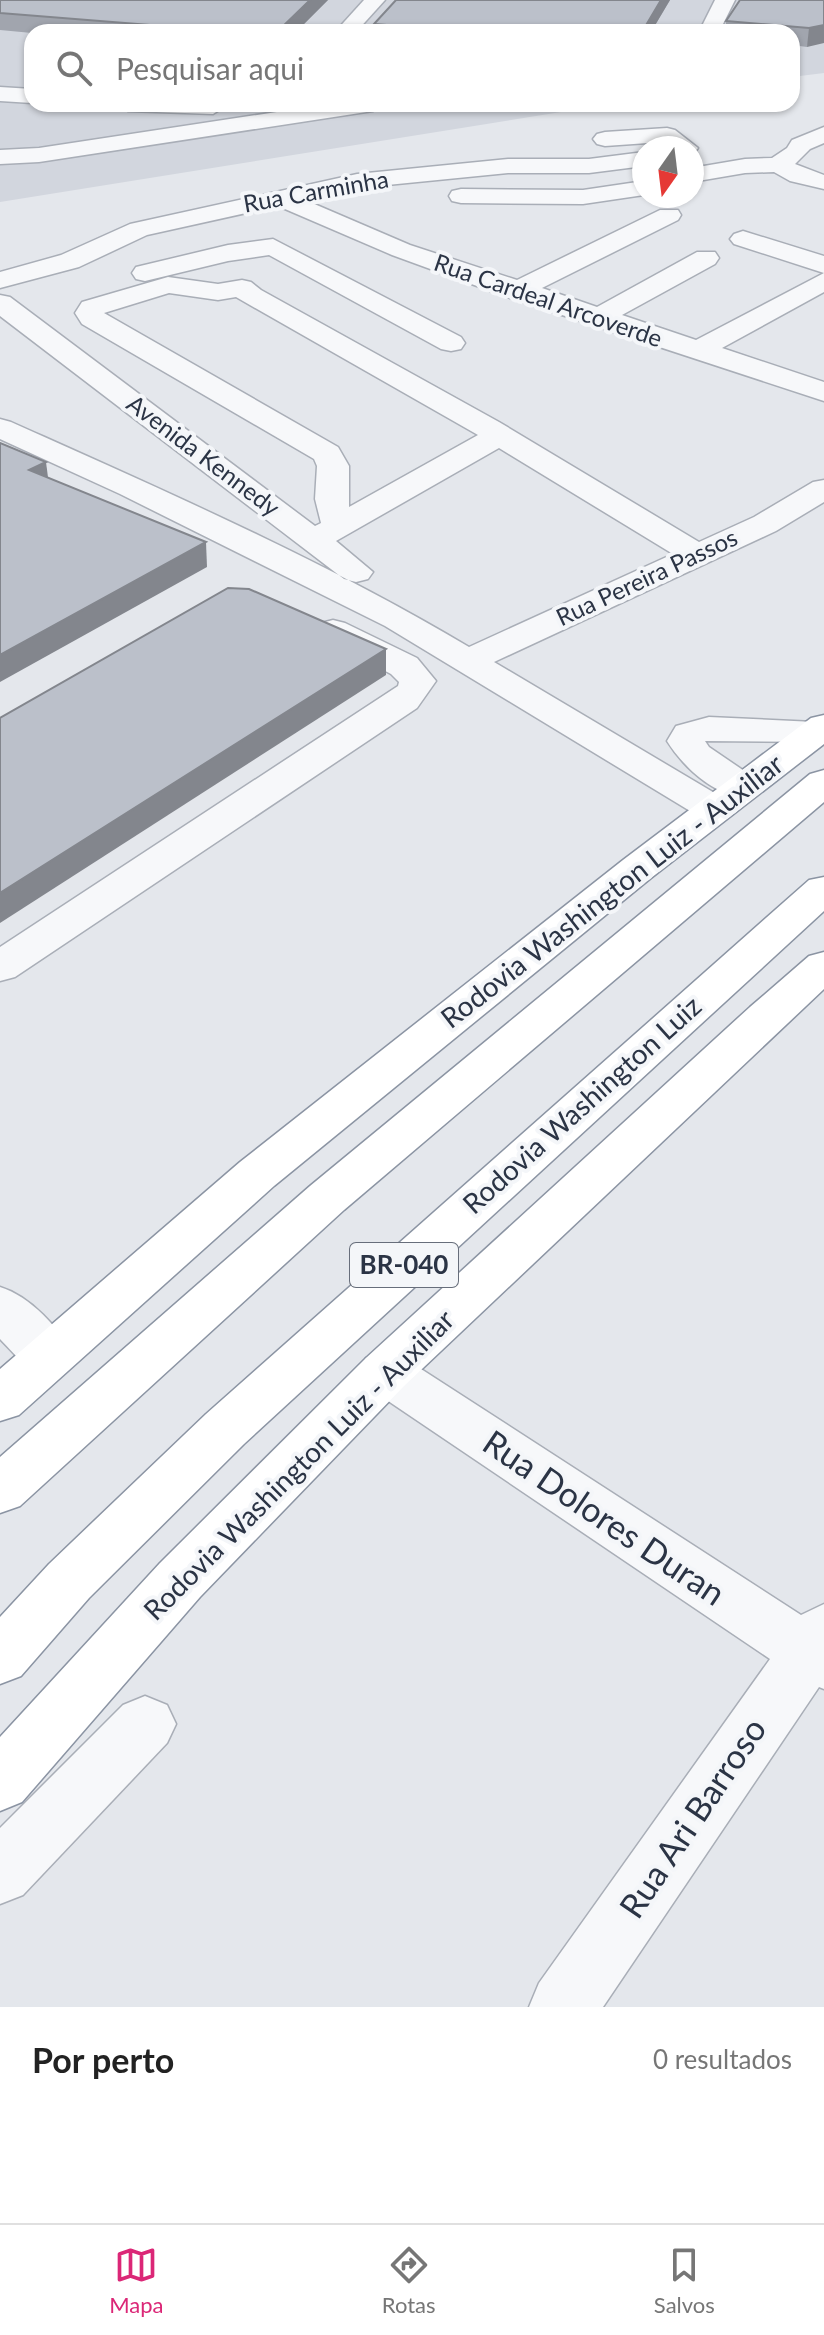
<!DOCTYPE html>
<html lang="pt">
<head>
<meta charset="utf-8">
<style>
  body { margin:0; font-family:Lato,sans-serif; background:#f2f2f2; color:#222 }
  .compass { position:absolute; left:632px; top:136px; width:72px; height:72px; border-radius:50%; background:#fff; box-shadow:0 2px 6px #0004; rotate:194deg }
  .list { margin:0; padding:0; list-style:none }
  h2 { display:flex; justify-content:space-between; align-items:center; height:104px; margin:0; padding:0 32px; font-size:34px }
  h2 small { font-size:26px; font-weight:400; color:#767676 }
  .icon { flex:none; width:44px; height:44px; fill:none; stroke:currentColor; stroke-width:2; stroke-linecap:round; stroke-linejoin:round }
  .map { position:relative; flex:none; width:824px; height:2007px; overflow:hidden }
  .search { position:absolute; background:#fff; box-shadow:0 2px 6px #0004; left:24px; right:24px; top:24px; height:88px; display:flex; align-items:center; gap:20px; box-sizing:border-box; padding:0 28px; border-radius:24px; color:#767676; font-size:30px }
  .sheet { height:216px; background:#fff }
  nav { display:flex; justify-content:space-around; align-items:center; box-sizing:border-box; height:112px; border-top:2px solid #e0e0e0; background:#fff; font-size:22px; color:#767676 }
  nav a { display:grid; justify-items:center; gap:4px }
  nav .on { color:#db2777 }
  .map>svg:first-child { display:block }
  .built { fill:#d2d6de }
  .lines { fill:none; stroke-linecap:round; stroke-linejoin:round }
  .minor-casing { stroke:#a9aeb7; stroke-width:3 }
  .highway-casing { stroke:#8b94a3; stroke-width:3 }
  .minor { fill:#f7f8fa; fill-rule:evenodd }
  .highway { fill:#fff; fill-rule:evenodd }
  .wall { fill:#a1a5ae }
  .shaded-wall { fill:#83868d }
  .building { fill:#bbc0ca; stroke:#83868d; stroke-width:2 }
  .labels { text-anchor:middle; stroke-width:8; stroke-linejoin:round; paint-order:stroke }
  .far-street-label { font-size:24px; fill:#2b3445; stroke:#f4f6f9 }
  .shield { fill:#f4f6f9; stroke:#676e7b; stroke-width:2 }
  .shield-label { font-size:26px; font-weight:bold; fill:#2b3445 }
  .street-label { font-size:28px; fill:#2b3445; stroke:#f4f6f9 }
  .near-street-label { font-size:34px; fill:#2b3445; stroke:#f4f6f9 }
</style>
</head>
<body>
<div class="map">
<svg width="824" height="2007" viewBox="0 0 824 2007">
  <rect width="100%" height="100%" fill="#e4e7ec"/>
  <!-- built -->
  <path class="built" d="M0 0H824V73L792 77V32H32V104H611L0 202Z"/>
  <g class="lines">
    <!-- minor casing -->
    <g class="minor-casing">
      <g id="minor">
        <path d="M364 0H385L356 32H335Z"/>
        <path d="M715 0H735L719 32H699Z"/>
        <path d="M0 87 32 89V103L0 101Z"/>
        <path d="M117 104H222L224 107 213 114 128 111Z"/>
        <path d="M329 104H384L373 111 39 162 0 164V150L39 148Z"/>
        <path d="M824 127V143L810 149 795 164 824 175V189L790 181 774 172 745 173 692 182V168L745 159 772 158 787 148 792 140Z"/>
        <path d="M667 128 675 130 698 148 694 153 692 148H671L662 142 605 146 597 144 593 139 597 134 605 132Z"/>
        <path d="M644 152V166L589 173H508L357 188 305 200 410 245 517 280 660 210H678L681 215 678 220 542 288 597 307 697 252H715L719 258 715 264 622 315 696 340 824 273V292L722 348 824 382V401L507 297 392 255 278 206 147 235 79 267 0 288V272L61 255 130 224 357 174 508 159H589Z"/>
        <path d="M644 181V195L583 204 461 203 452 201 449 196 452 191 461 189 583 190Z"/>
        <path d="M743 231 824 256V273L734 244 730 239 734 234Z"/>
        <path d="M273 239 461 337 465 343 461 349 451 351 441 349 269 255 228 261 145 281 136 279 132 273 136 267 228 245Z"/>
        <path d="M168 277 218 284 242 280 251 282 261 290 499 422 699 542 754 517 813 482 824 480V502L776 531 494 662 728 801 734 809 728 817 714 821 700 817 385 626 120 494 0 439V419L11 422C165 491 323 560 469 647L673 554 499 448 336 541 373 572 368 579 356 582 344 579 0 316V295L10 297 315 526 321 523 315 499 317 466 314 459 82 324 75 313 82 302ZM169 293 218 300 236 297 478 435 349 507V466L338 447 104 313Z"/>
        <path d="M333 620 345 623 417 658 436 681 417 708 15 977 0 981V947L398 686 399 682 391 674 321 637 316 630 321 623Z"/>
        <path d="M709 717 815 722 824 724V742L705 741 709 747 756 779 761 787 756 795C721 804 684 768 667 741L676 726Z"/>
        <path d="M0 1287C30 1296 60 1329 75 1356L68 1370C32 1382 23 1362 0 1339Z"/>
        <path d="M385 1352 404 1358 801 1615 824 1604V1689L819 1687 603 2007H529L539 1983 770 1659 366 1386 359 1372 366 1358Z"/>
        <path d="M145 1696 167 1705 176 1724 167 1743 23 1895 0 1904V1828L123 1705Z"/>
      </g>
    </g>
    <!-- highway casing -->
    <g class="highway-casing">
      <g id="highway">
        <path d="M824 715V744L651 878 274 1186 19 1415 0 1421V1369L240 1162 623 860 811 718Z"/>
        <path d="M824 770V802L344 1210 20 1506 0 1513V1457L310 1186 810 774Z"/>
        <path d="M824 877V911L244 1444 89 1598 21 1676 0 1684V1617L49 1564 206 1414 809 880Z"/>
        <path d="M824 952V989L404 1386 200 1597 22 1802 0 1811V1737L160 1563 366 1358 750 1007 809 956Z"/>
      </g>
    </g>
    <!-- minor -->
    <use href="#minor" class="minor"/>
    <!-- highway -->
    <use href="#highway" class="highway"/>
  </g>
  <!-- wall -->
  <g class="wall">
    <path d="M0 0H328L296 32 32 33 0 30Z"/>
    <path d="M396 0H670L651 32H374V24Z"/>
    <path d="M824 0 807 47 792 45V32H726V21Z"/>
  </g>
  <!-- shaded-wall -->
  <g class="shaded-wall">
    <path d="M310 0H328L296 32H277Z"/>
    <path d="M661 0H670L651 32H642Z"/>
    <path d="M824 25V43L807 47 809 28Z"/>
    <path d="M46 462 49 485 29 470Z"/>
    <path d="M206 542 207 567 0 682V655Z"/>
    <path d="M386 649V675L0 923V893Z"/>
  </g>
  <!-- building -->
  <g class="building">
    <path d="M0 0H310L277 32H183L188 28 0 13Z"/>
    <path d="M396 0H661L642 32H477L374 24Z"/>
    <path d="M740 0H824V25L809 28 726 21Z"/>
    <path d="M0 443 46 462 29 470 206 542 0 655Z"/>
    <path d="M228 588 249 589 386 649 0 893V718Z"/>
  </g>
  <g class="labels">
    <!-- far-street labels -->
    <g class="far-street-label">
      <text transform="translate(316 192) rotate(-10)" y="8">Rua Carminha</text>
      <text transform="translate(548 301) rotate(19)" y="8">Rua Cardeal Arcoverde</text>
      <text transform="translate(203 456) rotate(37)" y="8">Avenida Kennedy</text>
      <text transform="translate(647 578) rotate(-25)" y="8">Rua Pereira Passos</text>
    </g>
    <!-- shield labels -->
    <rect class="shield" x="350" y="1243" width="108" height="44" rx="6"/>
    <g class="shield-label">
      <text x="404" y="1274">BR-040</text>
    </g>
    <!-- street labels -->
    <g class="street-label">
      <text transform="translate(612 891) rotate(-38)" y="10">Rodovia Washington Luiz - Auxiliar</text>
      <text transform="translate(582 1105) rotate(-42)" y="10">Rodovia Washington Luiz</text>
      <text transform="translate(299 1465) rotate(-45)" y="10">Rodovia Washington Luiz - Auxiliar</text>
    </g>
    <!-- near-street labels -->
    <g class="near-street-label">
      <text transform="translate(604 1518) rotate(34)" y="12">Rua Dolores Duran</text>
      <text transform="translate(693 1818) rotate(-56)" y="12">Rua Ari Barroso</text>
    </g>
  </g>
</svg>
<svg class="compass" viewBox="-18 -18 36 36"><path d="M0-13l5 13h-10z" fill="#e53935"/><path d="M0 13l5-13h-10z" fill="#767676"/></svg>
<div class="search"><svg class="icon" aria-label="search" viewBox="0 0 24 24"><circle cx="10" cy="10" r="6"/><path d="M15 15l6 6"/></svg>Pesquisar aqui</div>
</div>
<section class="sheet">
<h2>Por perto<small>0 resultados</small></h2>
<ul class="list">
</ul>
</section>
<nav>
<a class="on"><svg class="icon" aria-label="map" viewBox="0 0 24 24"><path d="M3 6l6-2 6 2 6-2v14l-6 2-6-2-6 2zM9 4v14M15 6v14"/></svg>Mapa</a>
<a><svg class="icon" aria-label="directions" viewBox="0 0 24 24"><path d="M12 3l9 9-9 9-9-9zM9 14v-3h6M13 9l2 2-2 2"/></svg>Rotas</a>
<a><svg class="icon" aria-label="saved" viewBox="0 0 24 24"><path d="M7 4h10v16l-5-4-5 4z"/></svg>Salvos</a>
</nav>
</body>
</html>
